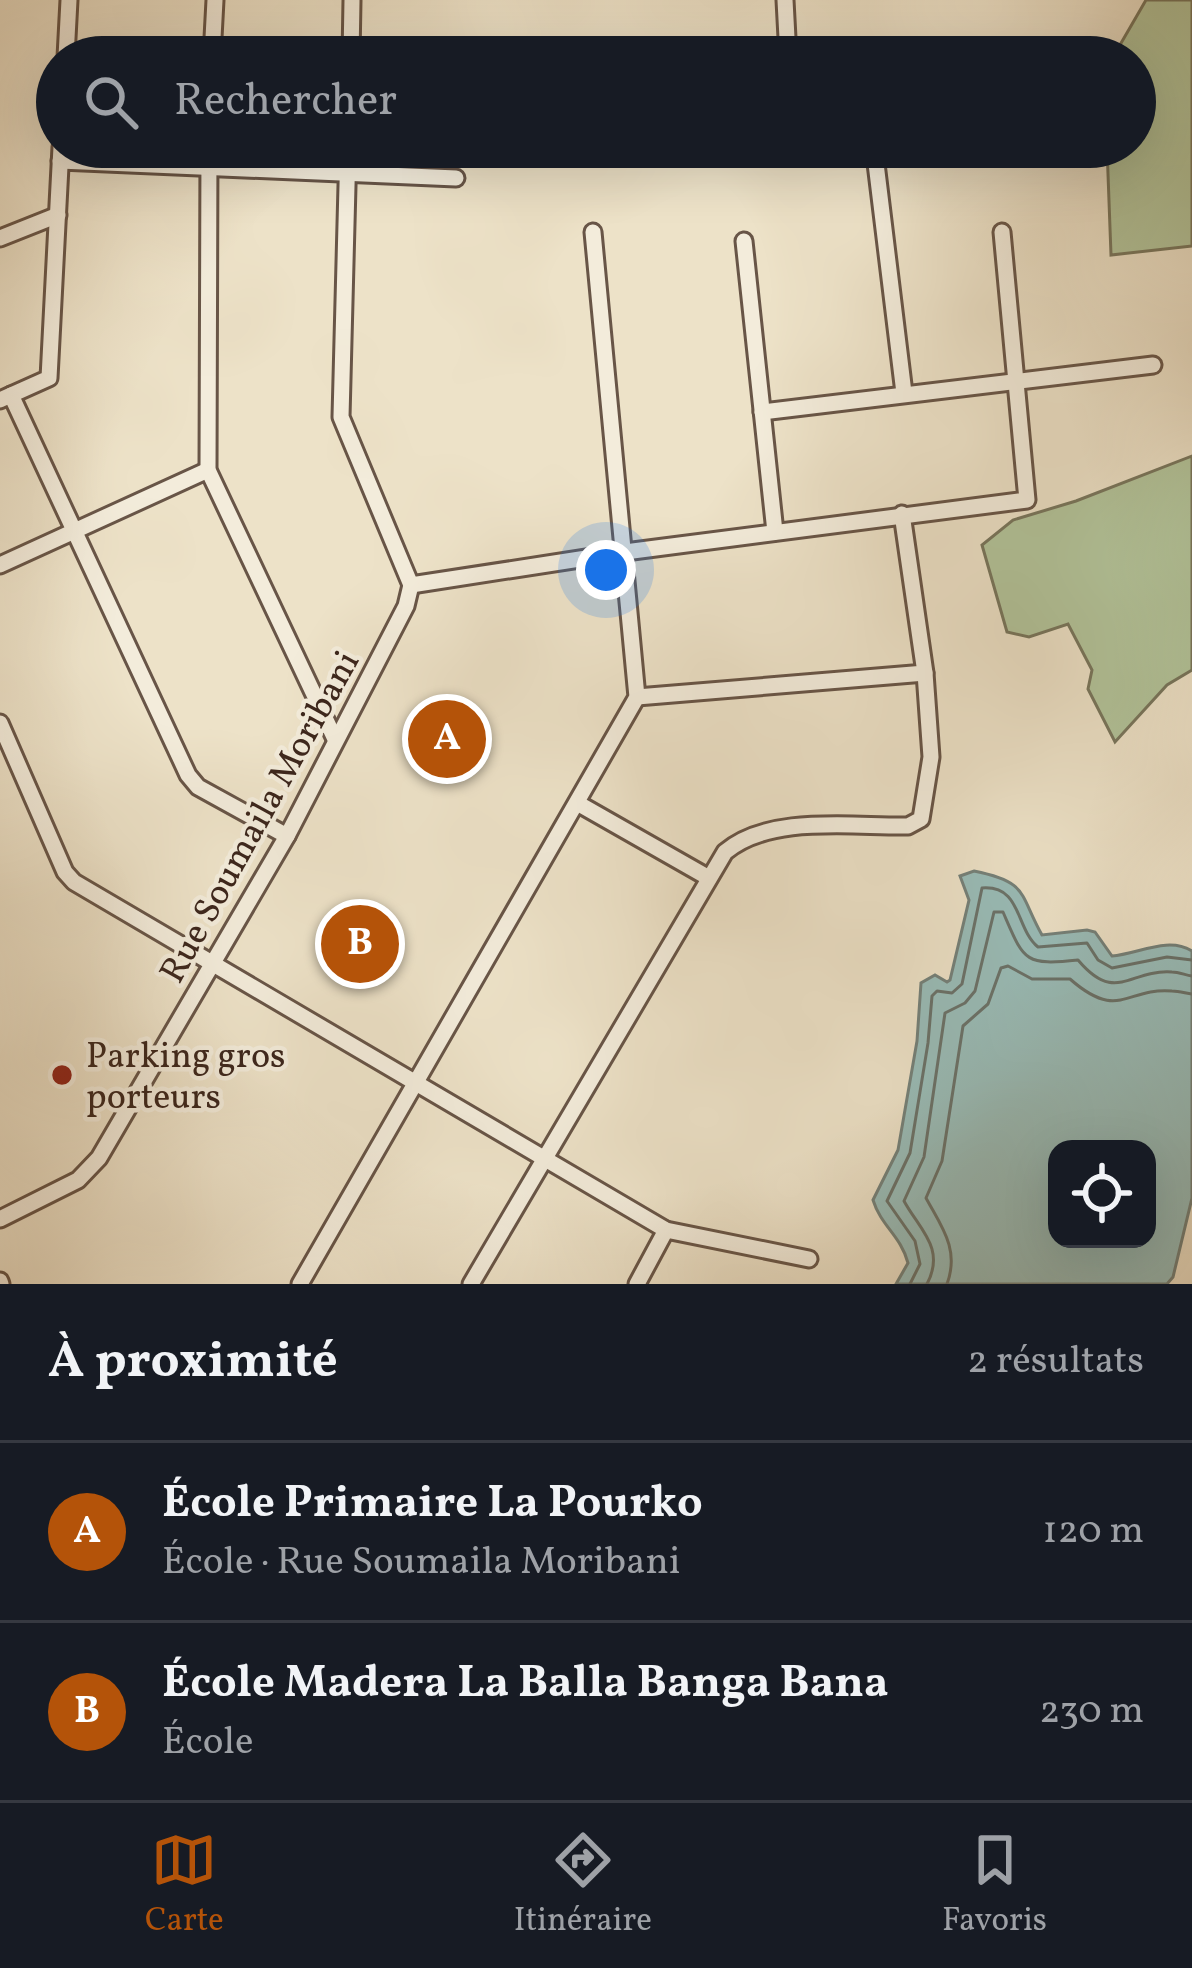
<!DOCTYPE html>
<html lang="fr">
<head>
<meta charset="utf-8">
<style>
  body { margin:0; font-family:Vollkorn,serif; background:#242831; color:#f1f3f6 }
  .controls { position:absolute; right:36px; bottom:36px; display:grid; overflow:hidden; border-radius:24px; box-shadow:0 12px 48px #0002 }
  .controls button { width:108px; height:108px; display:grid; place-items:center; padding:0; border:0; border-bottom:3px solid #363941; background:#171b24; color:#f1f3f6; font:60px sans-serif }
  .you { position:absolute; left:606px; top:570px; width:42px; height:42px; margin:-30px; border:9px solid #fff; border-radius:50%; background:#1a73e8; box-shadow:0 0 0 18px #1a73e833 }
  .badge { display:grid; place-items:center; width:78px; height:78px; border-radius:50%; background:#b45309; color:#fff; font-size:39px; font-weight:700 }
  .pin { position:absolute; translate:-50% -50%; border:6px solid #fff; box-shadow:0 3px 12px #0006 }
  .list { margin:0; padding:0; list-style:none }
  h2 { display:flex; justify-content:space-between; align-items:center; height:156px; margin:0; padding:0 48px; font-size:51px }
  h2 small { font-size:39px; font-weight:400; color:#9ea1a6 }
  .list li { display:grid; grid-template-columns:78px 1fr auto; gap:36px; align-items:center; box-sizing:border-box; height:180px; padding:0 48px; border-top:3px solid #363941 }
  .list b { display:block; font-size:45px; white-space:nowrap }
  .list p { margin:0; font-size:39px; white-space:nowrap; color:#9ea1a6 }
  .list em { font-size:39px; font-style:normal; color:#9ea1a6 }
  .icon { flex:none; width:66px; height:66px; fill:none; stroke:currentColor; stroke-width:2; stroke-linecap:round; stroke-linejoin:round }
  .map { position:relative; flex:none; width:1192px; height:1284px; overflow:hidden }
  .search { position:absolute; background:#171b24; box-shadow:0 12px 48px #0002; left:36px; right:36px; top:36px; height:132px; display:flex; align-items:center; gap:30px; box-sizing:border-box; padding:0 42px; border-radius:66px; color:#9ea1a6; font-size:45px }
  .sheet { height:516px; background:#171b24 }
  nav { display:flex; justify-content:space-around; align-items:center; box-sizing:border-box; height:168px; border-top:3px solid #363941; background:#171b24; font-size:33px; color:#9ea1a6 }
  nav a { display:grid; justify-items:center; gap:6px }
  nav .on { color:#b45309 }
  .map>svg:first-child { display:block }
  .green { fill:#b2c49b; stroke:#77755c; stroke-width:3 }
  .water { fill:#99bdb9; stroke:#74817a; stroke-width:3; fill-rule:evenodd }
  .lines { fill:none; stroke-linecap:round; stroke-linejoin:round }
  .shore { stroke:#6a726a; stroke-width:3 }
  .street-casing { stroke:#685547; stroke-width:21 }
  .street { stroke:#f3ecdb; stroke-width:15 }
  .poi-dot { fill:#8f2418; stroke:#f3ecdb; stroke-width:4.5 }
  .labels { text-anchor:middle; stroke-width:9; stroke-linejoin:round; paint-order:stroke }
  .street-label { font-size:36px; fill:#3c261c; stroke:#f3ecdb }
  .poi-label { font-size:36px; fill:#3c261c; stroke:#f3ecdb; text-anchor:start }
</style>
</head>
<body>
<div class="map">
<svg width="1192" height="1284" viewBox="0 0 1192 1284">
  <rect width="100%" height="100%" fill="#ede2c8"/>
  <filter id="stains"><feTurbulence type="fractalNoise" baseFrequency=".00167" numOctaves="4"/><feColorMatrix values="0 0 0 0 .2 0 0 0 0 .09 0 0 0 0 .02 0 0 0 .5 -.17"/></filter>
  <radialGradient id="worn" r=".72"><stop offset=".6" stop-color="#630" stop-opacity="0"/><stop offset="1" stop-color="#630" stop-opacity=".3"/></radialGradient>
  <!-- green -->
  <g class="green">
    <path d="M1146 0H1192V246L1111 255 1107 147H1135V57H1113Z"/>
    <path d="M1192 456V670L1167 685 1115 742 1088 689 1092 670 1068 624 1029 637 1007 632 982 545 1013 520 1076 501Z"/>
  </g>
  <!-- water -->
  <path class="water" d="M974 871C1029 882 1019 894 1042 935L1087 930 1095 932 1112 956C1138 954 1168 936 1192 951V1198L1173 1277 1167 1284H896L908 1263C901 1236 881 1226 873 1200L898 1150 917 1041 921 983 935 975 947 982 950 980 969 900 960 876ZM1057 1149H1147V1239H1057Z"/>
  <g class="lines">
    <!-- shore -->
    <g class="shore">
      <path d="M910 1284 920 1264 915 1241 887 1201 910 1153 928 1043 932 996 937 991 952 993 962 984 982 888C1022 885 1015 928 1038 947L1087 943 1098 960 1112 968 1167 957 1192 960"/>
      <path d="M927 1284C946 1248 919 1229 904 1201L924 1157 945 1013 965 1003 975 991 994 912H1003C1024 960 1023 966 1078 960 1116 1005 1129 969 1172 972 1179 972 1185 975 1192 976"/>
      <path d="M947 1284C960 1249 941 1226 926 1198L942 1161 963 1026 988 1004 1001 968 1008 966 1032 979H1070C1119 1022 1126 987 1172 991 1179 991 1185 993 1192 994"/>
    </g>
    <!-- street casing -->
    <g class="street-casing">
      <g id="street">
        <path d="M785 0 788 57"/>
        <path d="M351 50 495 57"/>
        <path d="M66 57 69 0"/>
        <path d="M212 57 215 0"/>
        <path d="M351 57 352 0"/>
        <path d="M209 147 208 470 335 739"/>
        <path d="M348 147 341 417 411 585"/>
        <path d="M874 147 904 393"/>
        <path d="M60 161 456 178"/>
        <path d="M0 238 58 215"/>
        <path d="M744 241 775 532"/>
        <path d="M11 395 188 775 198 787 287 836"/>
        <path d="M0 400 49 378 61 147"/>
        <path d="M762 412 1153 365"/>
        <path d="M0 565 208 470"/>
        <path d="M411 585 625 552 1027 500 1002 232"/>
        <path d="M637 697 925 673 902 514"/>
        <path d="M0 723 65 872 74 882 666 1230 809 1259"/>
        <path d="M579 804 709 878"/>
        <path d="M0 1219 78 1180 99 1158 287 836 406 606 411 585"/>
        <path d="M0 1281 1 1284"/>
        <path d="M300 1284 637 697 593 232"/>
        <path d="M471 1284 725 852C770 814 853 827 908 826L921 819 931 757 925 673"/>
        <path d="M637 1284 666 1230"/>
      </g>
    </g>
    <!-- street -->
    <use href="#street" class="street"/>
  </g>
  <!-- markers -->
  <circle class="poi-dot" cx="62" cy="1075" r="12"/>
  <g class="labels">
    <!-- street labels -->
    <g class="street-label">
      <text transform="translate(258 816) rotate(-61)" y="13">Rue Soumaila Moribani</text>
    </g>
    <!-- poi labels -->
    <g class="poi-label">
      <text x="86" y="1067">Parking gros<tspan x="86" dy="41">porteurs</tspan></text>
    </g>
  </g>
  <rect width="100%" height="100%" filter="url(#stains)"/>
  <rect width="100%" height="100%" fill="url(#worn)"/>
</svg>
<div class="controls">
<button><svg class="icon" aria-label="locate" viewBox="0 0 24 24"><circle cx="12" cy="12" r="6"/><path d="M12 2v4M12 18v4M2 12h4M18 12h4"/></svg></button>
</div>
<div class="you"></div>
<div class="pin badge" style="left:447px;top:739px">A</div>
<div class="pin badge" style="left:360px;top:944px">B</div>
<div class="search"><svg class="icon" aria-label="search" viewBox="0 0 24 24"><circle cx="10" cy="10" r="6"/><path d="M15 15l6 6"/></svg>Rechercher</div>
</div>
<section class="sheet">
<h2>À proximité<small>2 résultats</small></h2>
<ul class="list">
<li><span class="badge">A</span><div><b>École Primaire La Pourko</b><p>École · Rue Soumaila Moribani</p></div><em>120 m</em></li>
<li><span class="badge">B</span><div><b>École Madera La Balla Banga Bana</b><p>École</p></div><em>230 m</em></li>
</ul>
</section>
<nav>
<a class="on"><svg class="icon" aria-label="map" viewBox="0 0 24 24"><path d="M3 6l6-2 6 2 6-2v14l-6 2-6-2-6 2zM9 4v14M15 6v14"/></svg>Carte</a>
<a><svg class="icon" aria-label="directions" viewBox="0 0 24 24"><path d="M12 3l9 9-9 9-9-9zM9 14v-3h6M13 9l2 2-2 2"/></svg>Itinéraire</a>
<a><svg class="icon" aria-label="saved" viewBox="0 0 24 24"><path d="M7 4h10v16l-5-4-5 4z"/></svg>Favoris</a>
</nav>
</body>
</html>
